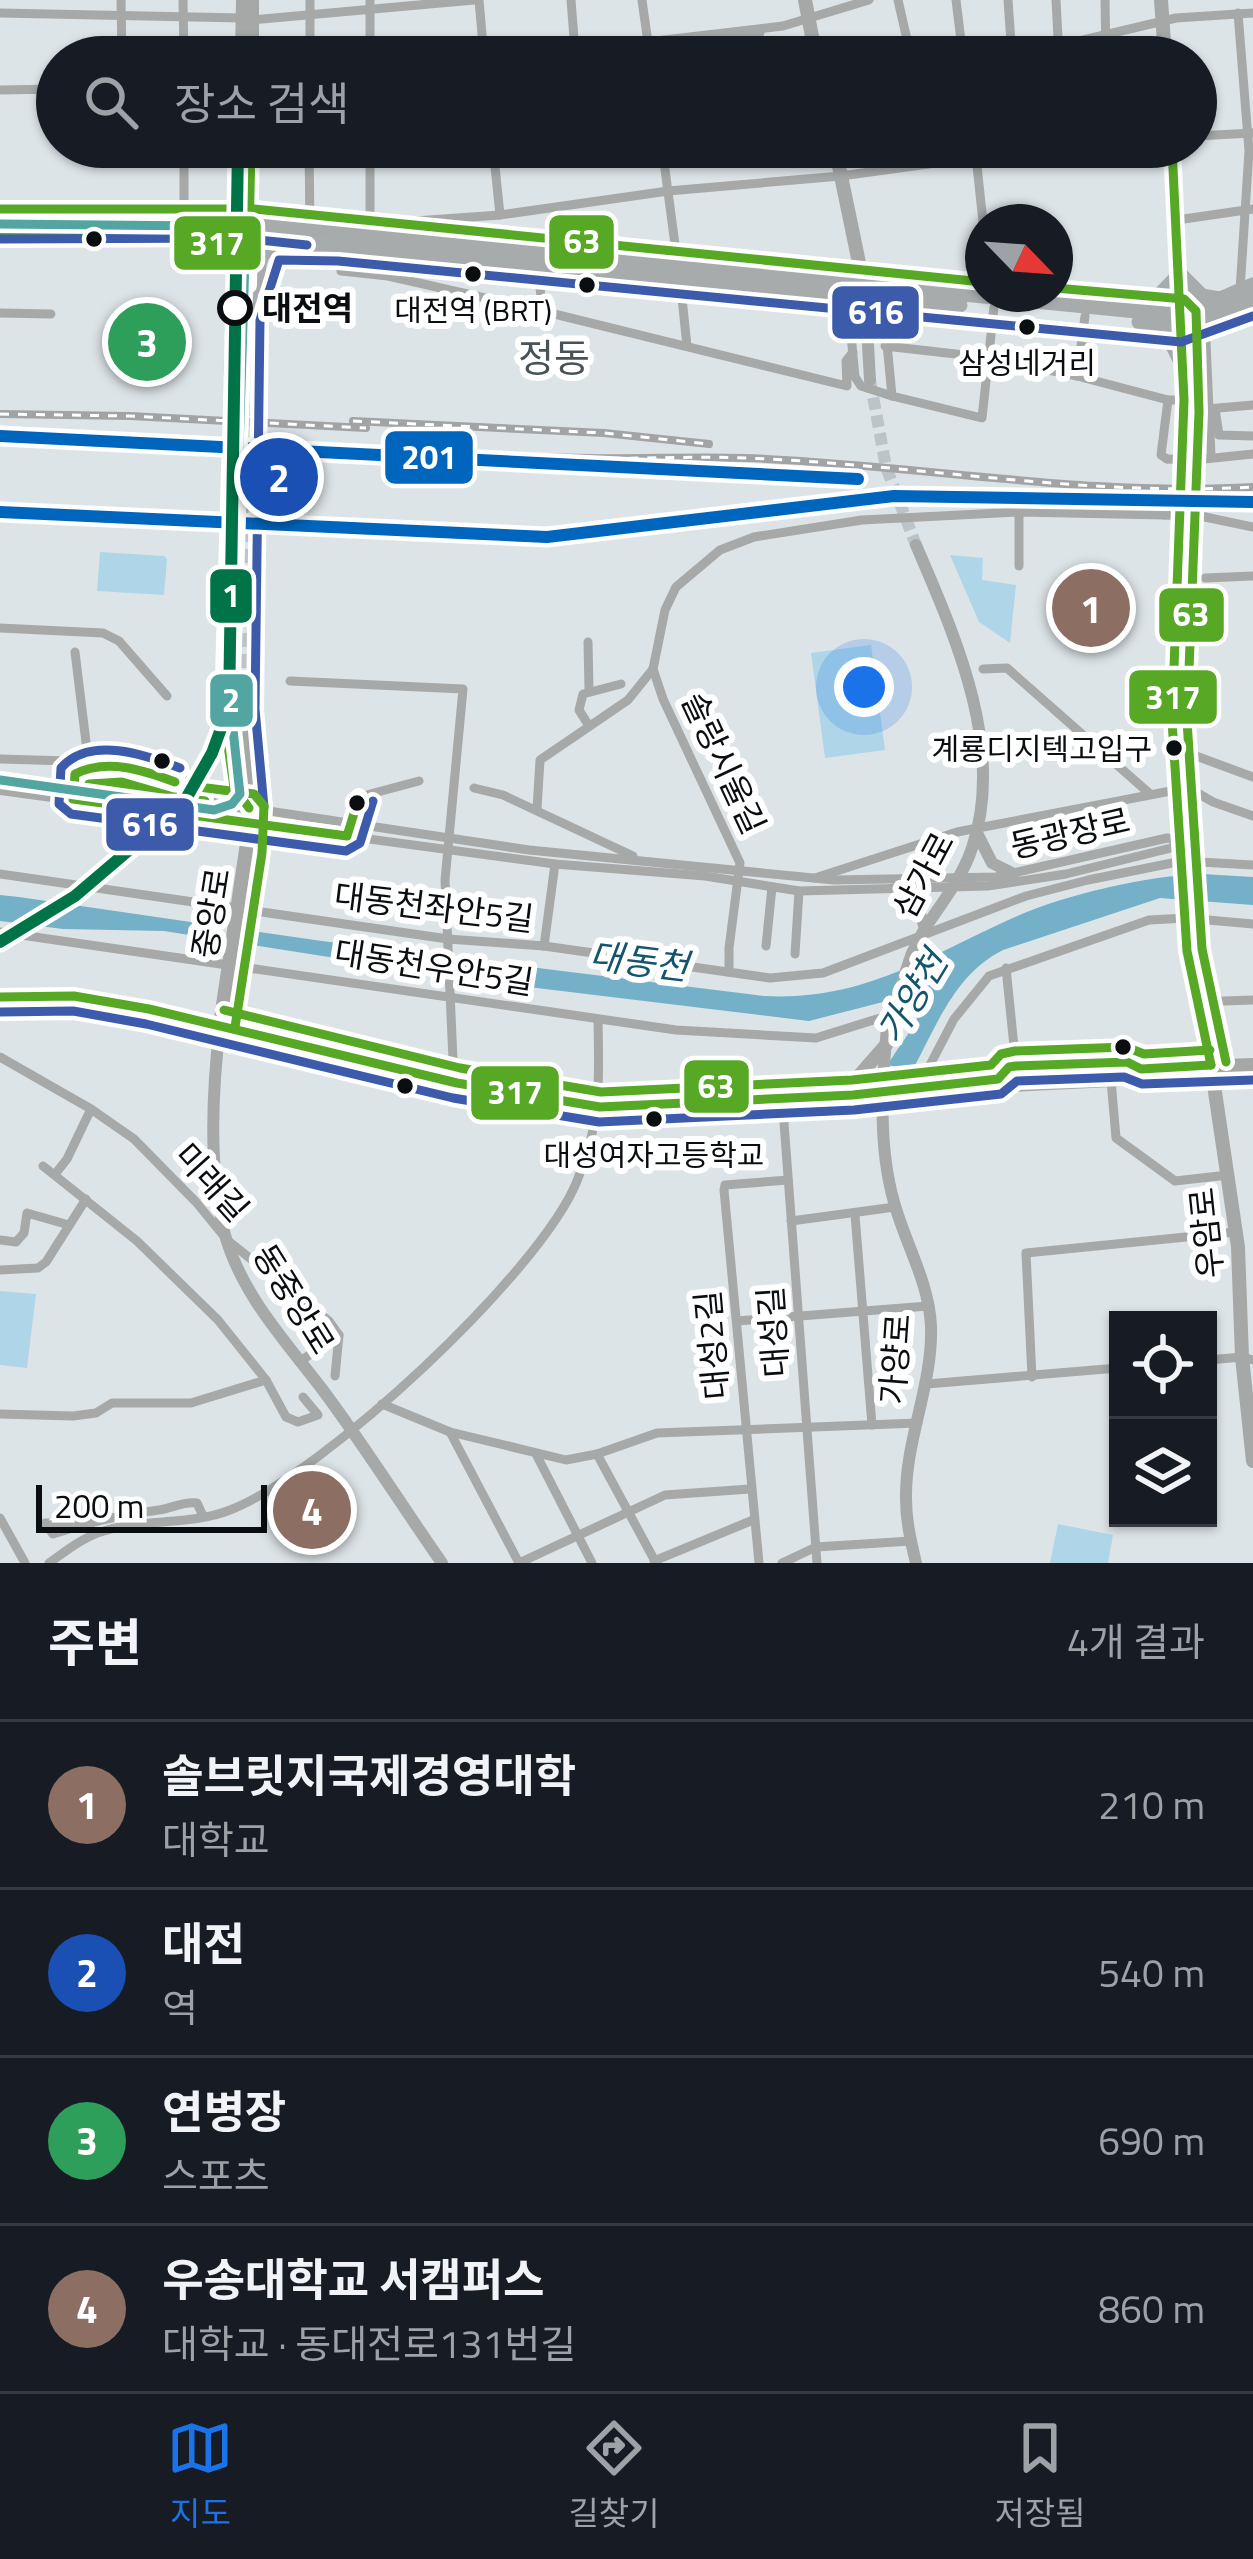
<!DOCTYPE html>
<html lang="ko">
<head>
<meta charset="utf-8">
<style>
  body { margin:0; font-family:"Titillium Web","Noto Sans KR",sans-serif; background:#242831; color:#f1f3f6 }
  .controls { position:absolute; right:36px; bottom:36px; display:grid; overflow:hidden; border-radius:0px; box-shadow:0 3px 9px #0004 }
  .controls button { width:108px; height:108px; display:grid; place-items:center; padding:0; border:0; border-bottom:3px solid #363941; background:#171b24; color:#f1f3f6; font:60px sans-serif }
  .compass { position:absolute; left:965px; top:204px; width:108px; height:108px; border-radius:50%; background:#171b24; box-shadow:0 3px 9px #0004; rotate:115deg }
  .scale { position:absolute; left:36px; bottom:30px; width:231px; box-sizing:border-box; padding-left:12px; border:6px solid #0a0e10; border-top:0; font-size:33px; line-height:42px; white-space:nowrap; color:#0a0e10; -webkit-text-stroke:9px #fff; paint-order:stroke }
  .you { position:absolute; left:864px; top:687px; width:42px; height:42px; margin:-30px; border:9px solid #fff; border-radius:50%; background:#1a73e8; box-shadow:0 0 0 18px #1a73e833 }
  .badge { display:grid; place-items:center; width:78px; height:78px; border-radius:50%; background:#1a73e8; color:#fff; font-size:39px; font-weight:700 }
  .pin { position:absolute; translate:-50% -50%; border:6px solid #fff; box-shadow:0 3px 12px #0006 }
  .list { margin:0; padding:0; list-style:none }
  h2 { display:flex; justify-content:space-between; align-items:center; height:156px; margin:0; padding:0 48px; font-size:51px }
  h2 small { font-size:39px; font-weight:400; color:#9ea1a6 }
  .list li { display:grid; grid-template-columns:78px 1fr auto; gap:36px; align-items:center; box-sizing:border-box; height:168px; padding:0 48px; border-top:3px solid #363941 }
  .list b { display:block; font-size:45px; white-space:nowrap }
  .list p { margin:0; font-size:39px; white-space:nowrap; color:#9ea1a6 }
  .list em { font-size:39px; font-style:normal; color:#9ea1a6 }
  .icon { flex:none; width:66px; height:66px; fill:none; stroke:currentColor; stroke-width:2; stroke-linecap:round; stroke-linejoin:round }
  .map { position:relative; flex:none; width:1253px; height:1563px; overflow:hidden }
  .search { position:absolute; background:#171b24; box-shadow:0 3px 9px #0004; left:36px; right:36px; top:36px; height:132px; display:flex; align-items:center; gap:30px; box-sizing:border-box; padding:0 42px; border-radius:66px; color:#9ea1a6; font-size:45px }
  .sheet { height:828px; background:#171b24 }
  nav { display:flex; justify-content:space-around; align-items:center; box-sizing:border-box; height:168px; border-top:3px solid #363941; background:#171b24; font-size:33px; color:#9ea1a6 }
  nav a { display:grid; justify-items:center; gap:6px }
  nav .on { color:#1a73e8 }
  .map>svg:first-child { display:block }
  .green { fill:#aed6e8 }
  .water { fill:#74b0c8 }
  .pier { fill:#dde4e7 }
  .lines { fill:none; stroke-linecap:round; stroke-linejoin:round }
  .tertiary-tunnel { stroke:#bdc4c7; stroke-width:12; stroke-dasharray:12 6; stroke-linecap:butt }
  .secondary-tunnel { stroke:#bdc4c7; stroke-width:14; stroke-dasharray:14 7; stroke-linecap:butt }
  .minor { stroke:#a7a8a8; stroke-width:9 }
  .tertiary { stroke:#a7a8a8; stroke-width:12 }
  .secondary { stroke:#a6a8a7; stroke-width:14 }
  .primary { stroke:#a8abac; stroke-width:15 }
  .rail-casing { stroke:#a1a3a4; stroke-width:8 }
  .rail { stroke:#fff; stroke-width:3; stroke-dasharray:9; stroke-linecap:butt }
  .minor-bridge { stroke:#a7a8a8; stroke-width:9 }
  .tertiary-bridge { stroke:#a7a8a8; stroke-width:12 }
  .bus-1-casing { stroke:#fff; stroke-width:18 }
  .bus-2-casing { stroke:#fff; stroke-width:18 }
  .bus-3-casing { stroke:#fff; stroke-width:18 }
  .bus-1 { stroke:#57a824; stroke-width:9 }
  .bus-2 { stroke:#3d5bab; stroke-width:9 }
  .bus-3 { stroke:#57a824; stroke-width:9 }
  .rail-1-casing { stroke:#fff; stroke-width:21 }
  .rail-1 { stroke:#0065bd; stroke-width:12 }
  .tram-1-casing { stroke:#fff; stroke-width:18 }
  .tram-1 { stroke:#52a5a0; stroke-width:9 }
  .metro-1-casing { stroke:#fff; stroke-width:21 }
  .metro-1 { stroke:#007448; stroke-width:12 }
  .bus-dot { fill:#0a0e10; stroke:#fff; stroke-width:4.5 }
  .stop-dot { fill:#fff; stroke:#0a0e10; stroke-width:6 }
  .labels { text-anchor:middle; stroke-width:12; stroke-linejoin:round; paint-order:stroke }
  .bus-label { font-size:30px; fill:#0a0e10; stroke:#fff }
  .stop-label { font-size:33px; font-weight:bold; fill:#0a0e10; stroke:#fff; text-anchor:start }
  .street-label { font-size:33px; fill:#0a0e10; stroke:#fff }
  .water-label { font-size:36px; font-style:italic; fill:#12556d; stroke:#fff }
  .quarter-label { font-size:39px; fill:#485257; stroke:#fff }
  .line-badge { stroke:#fff; stroke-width:4.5 }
  .badge-label { font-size:33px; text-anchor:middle; font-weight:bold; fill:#fff }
</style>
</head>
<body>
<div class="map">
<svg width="1253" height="1563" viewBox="0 0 1253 1563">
  <rect width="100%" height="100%" fill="#dde4e7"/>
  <!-- green -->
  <g class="green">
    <path d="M100 552 164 556 167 559 164 595 97 591Z"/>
    <path d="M950 555 983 558 982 580 1016 585 1010 643 979 622Z"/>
    <path d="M871 645 885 750 825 758 811 653Z"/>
    <path d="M0 1291 36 1294 27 1368 0 1365Z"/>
    <path d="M1058 1524 1113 1535 1108 1563H1050Z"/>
  </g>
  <!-- water -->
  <path class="water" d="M1202 874 1253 877V905L1160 898 1003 950C955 974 937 1025 912 1071L888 1065C900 1042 922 1022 924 995L918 993 809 1021 488 982 164 931 63 929 0 921V895L19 897 322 941 764 996C864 1001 928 956 1015 917 1064 895 1149 875 1202 874Z"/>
  <!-- pier -->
  <path class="pier" d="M212 919 260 926 256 953 208 945Z"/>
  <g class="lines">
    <!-- tertiary-tunnel -->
    <path class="tertiary-tunnel" d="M870 380 886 467 916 545"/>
    <!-- secondary-tunnel -->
    <g class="secondary-tunnel">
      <path d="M240 710 245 317"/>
      <path d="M223 711 232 314"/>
    </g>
    <!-- minor -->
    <g class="minor">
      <path d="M121 0 122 57"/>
      <path d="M183 0 184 57"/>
      <path d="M370 0V57"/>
      <path d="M479 0 484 57"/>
      <path d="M571 0 575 51"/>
      <path d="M642 0 650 57"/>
      <path d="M898 0 911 57"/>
      <path d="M956 0 963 57"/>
      <path d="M1008 0 1012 57"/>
      <path d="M1056 0 1059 57"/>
      <path d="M1105 0 1106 57"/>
      <path d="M0 13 242 18"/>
      <path d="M1238 13 1249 151 1240 290"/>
      <path d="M252 20 474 0"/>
      <path d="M310 57V0"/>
      <path d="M519 57 783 26 869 0"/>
      <path d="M683 57 760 33"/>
      <path d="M850 57 909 45"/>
      <path d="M1011 57 1176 18 1253 13"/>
      <path d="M0 90 57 89"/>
      <path d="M1196 136 1253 133"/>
      <path d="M309 147 310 230"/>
      <path d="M493 147 500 215"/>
      <path d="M662 147 678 267"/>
      <path d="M883 147 887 169"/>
      <path d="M975 147 983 222"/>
      <path d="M1177 220 1253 209"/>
      <path d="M184 224V147"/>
      <path d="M370 236 386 223 500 215 668 191 841 176 1016 152 1093 147"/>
      <path d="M370 236V147"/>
      <path d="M339 246 341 271 388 276 538 310 847 386 846 361 853 352"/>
      <path d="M537 266 543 311"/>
      <path d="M680 279 687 346"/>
      <path d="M848 303 855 377"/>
      <path d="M0 313 51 314"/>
      <path d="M884 313 892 396 982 418 994 307"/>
      <path d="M1206 342 1211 456"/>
      <path d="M885 346 991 358 1077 376 1085 316"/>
      <path d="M1077 376 1168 400H1184"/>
      <path d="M1215 409 1219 435 1253 436"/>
      <path d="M1184 411 1253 405"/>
      <path d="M1167 459 1161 455 1168 400"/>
      <path d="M1195 460 1253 454"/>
      <path d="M1205 517 1253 527"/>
      <path d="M1019 566V512"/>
      <path d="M1205 578 1253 576"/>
      <path d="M0 628 103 633 119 641 167 696"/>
      <path d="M588 642 589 689"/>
      <path d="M75 652 89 767"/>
      <path d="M983 669 1007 668 1150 794"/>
      <path d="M290 681 463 689 445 880 454 1082"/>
      <path d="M589 726 579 710 583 694 621 684"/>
      <path d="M0 759 69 761 64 787"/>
      <path d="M1174 759 1196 756 1253 777"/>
      <path d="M1175 780 1213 802 1253 816"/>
      <path d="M474 788 503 795 633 856"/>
      <path d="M74 790 75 774 80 769 146 770 175 782 178 799"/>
      <path d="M249 808 529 850 834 880 996 877 1167 838 1180 840"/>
      <path d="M537 809 540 760 628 700 653 669"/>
      <path d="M250 823 555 864 705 876 799 891 988 886 1066 874 1171 848 1180 840"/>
      <path d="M349 825 359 797 419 781"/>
      <path d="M0 874 448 939 544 946 770 978 823 973 1026 896 1088 880 1182 861 1253 865"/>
      <path d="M815 878 957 832 1176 790"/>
      <path d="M0 932 676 1030 816 1038 912 1008"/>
      <path d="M544 946 555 864"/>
      <path d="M766 946 772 887"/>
      <path d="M795 954 799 891"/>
      <path d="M1006 968 1016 1066"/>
      <path d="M729 972V948L740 863 663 699 653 669 665 610 676 587 720 550 754 537 862 520 1019 512 1164 515"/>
      <path d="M1195 1002 1253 1000"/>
      <path d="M0 1057 91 1109 134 1139 196 1202 227 1240 329 1321 339 1335 335 1376"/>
      <path d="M1111 1080 1116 1138 1175 1181 1228 1175"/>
      <path d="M919 1086 954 1019 989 976 1149 920 1186 918 1253 924"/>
      <path d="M782 1096 817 1563"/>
      <path d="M43 1166 137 1241 218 1320 266 1380 286 1417 298 1422 318 1415 303 1397"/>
      <path d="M56 1173 67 1159 91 1109"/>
      <path d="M855 1215 872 1425"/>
      <path d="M791 1221 895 1207"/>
      <path d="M0 1240 16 1242 24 1233 27 1213 69 1225"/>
      <path d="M0 1270 38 1268 46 1262 86 1199"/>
      <path d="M737 1321 928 1306"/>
      <path d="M1208 1360 1242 1357 1253 1360"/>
      <path d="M299 1362 339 1335"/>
      <path d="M1032 1377 1026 1253 1236 1232"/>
      <path d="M927 1384 1118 1368"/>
      <path d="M382 1404 450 1432 566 1460 597 1454 657 1433 918 1423"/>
      <path d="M0 1414 73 1416 96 1413 112 1403H191L266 1380"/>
      <path d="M450 1432 519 1563"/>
      <path d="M597 1454 656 1563"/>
      <path d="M537 1456 592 1563"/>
      <path d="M0 1518 25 1563"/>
      <path d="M91 1522 45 1523 53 1534C91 1522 119 1515 159 1510 173 1508 183 1501 197 1503L203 1516"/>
      <path d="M654 1561 753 1520"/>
      <path d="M49 1563C66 1551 83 1537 104 1531 144 1518 190 1526 230 1510 323 1474 540 1273 577 1181 602 1121 599 1083 598 1020"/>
      <path d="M519 1563 665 1495 750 1489"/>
      <path d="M759 1563 724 1190 725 1185 788 1180"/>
      <path d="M782 1563 816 1547 911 1541"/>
    </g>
    <!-- tertiary -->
    <g class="tertiary">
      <path d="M865 292 870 380"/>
      <path d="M916 545C955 636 1006 748 972 848 963 876 942 903 925 928"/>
      <path d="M0 779 249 808"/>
      <path d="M0 789 250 823"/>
      <path d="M977 833 992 863 1014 874"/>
      <path d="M896 888 914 898 925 928"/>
      <path d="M220 1025C212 1092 208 1170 225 1235 242 1295 286 1342 322 1389 364 1445 402 1506 442 1563"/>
      <path d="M887 1027C882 1085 878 1146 894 1202 905 1243 929 1282 931 1326 933 1385 905 1440 906 1499 906 1521 911 1542 916 1563"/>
    </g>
    <!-- secondary -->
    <g class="secondary">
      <path d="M805 0 816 57"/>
      <path d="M1161 0 1165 57"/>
      <path d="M242 57 243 0"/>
      <path d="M252 57V0"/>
      <path d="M835 147 864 287"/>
      <path d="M1172 147 1184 400 1174 635V759L1187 951 1211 1065 1238 1247 1242 1357 1253 1461"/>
      <path d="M246 306 251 147"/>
      <path d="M232 314 241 238 242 147"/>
      <path d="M223 711 234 787 249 808"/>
      <path d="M0 997 74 996 149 1009 457 1083 600 1107 853 1095 998 1079 1009 1085 1111 1080 1127 1078 1141 1069"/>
      <path d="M220 1025 250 823 240 710"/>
      <path d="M998 1079 1009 1067 1016 1066 1127 1062 1141 1069 1253 1065"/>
      <path d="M853 1095 858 1077 886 1045"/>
    </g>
    <!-- primary -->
    <g class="primary">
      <path d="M0 224H252L1167 314 1202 307 1253 285"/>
      <path d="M0 234 241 238 960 305"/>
      <path d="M212 242 231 250 236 264"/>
      <path d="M1142 313 1180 274 1202 296 1219 299"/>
      <path d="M245 317C249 307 254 297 256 286 260 265 256 250 280 244"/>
      <path d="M1139 322 1182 327 1253 300"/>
      <path d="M1145 326 1172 344 1184 368C1200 351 1201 330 1221 315"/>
      <path d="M868 328 877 316 900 301"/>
    </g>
    <!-- rail casing -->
    <g class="rail-casing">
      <g id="rail">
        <path d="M0 414 130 416 366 428"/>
        <path d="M353 421 604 433 709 444"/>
        <path d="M0 430C196 445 394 455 590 458 642 459 694 456 745 458 914 464 1084 497 1253 487"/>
      </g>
    </g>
    <!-- rail -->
    <use href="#rail" class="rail"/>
    <!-- minor-bridge -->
    <g class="minor-bridge">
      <path d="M855 377 861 386 892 396"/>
      <path d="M1167 459 1195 460"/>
      <path d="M1164 515 1205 517"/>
    </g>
    <!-- tertiary-bridge -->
    <path class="tertiary-bridge" d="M887 1027 912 953 925 928"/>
    <!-- bus-1 casing -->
    <g class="bus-1-casing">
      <g id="bus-1">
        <path d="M1172 147 1184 400 1172 721 1187 951 1211 1065"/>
        <path d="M0 234 188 236C210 240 227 241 236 264L223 711 234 787 249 808"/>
        <path d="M248 285 251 147"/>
        <path d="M175 782C143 770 107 758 75 774L73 799 347 836 359 797"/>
        <path d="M0 997 74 996 149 1009 457 1083 600 1107 853 1095 998 1079 1009 1067 1016 1066 1127 1062 1141 1069 1211 1065"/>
      </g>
    </g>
    <!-- bus-2 casing -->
    <g class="bus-2-casing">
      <g id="bus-2">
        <path d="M0 239 240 238 307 245"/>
        <path d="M180 768C146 755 90 735 61 768L59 804 71 814 346 851 360 843 373 801"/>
        <path d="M264 807 255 709 260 320 279 260 338 261 1181 342 1253 316"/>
        <path d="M0 1012 73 1011 146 1024 453 1098 599 1122 854 1110 1001 1094 1017 1081 1124 1077 1142 1084 1253 1080"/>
      </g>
    </g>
    <!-- bus-3 casing -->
    <g class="bus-3-casing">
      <g id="bus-3">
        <path d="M0 209H254L983 282"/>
        <path d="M1055 288 1184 299 1196 311 1199 412 1187 721 1202 949 1226 1062"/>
        <path d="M190 779 191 786 254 794 264 806 262 853 235 1027"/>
        <path d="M170 796 122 782 89 784V786L205 801"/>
        <path d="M224 1010 460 1068 601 1092 852 1080 991 1065 1001 1054 1015 1051 1126 1047 1144 1054 1210 1050"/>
      </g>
    </g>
    <!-- bus-1 -->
    <use href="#bus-1" class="bus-1"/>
    <!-- bus-2 -->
    <use href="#bus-2" class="bus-2"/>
    <!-- bus-3 -->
    <use href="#bus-3" class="bus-3"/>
    <!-- rail-1 casing -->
    <g class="rail-1-casing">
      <g id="rail-1">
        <path d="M0 436 858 479"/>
        <path d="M0 512 547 537 894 496 1253 502"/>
      </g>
    </g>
    <!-- rail-1 -->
    <use href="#rail-1" class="rail-1"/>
    <!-- tram-1 casing -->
    <g class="tram-1-casing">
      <path id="tram-1" d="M0 224 206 226 235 239 245 258 231 711 240 794 232 804 214 810 0 780"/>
    </g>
    <!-- tram-1 -->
    <use href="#tram-1" class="tram-1"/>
    <!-- metro-1 casing -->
    <g class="metro-1-casing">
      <path id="metro-1" d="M0 942 75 896 183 804 212 753 229 707 238 147"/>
    </g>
    <!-- metro-1 -->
    <use href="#metro-1" class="metro-1"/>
  </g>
  <!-- markers -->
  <g class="bus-dot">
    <circle cx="94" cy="239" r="10"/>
    <circle cx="473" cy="274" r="10"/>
    <circle cx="587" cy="285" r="10"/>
    <circle cx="1027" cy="327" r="10"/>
    <circle cx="1174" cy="748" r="10"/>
    <circle cx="162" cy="761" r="10"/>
    <circle cx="357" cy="803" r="10"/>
    <circle cx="1123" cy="1047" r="10"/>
    <circle cx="405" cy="1086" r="10"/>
    <circle cx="654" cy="1119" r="10"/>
  </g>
  <circle class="stop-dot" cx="235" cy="308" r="15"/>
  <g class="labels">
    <!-- bus labels -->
    <g class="bus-label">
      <text x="473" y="321">대전역 (BRT)</text>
      <text x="1027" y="374">삼성네거리</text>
      <text x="1152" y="760" text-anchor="end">계룡디지텍고입구</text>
      <text x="654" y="1166">대성여자고등학교</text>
    </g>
    <!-- stop labels -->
    <g class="stop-label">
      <text x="262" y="320">대전역</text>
    </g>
    <!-- street labels -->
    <g class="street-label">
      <text transform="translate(724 763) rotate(65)" y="12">솔랑시울길</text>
      <text transform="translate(1070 833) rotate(-13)" y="12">동광장로</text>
      <text transform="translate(923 875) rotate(-62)" y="12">삼가로</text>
      <text transform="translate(434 907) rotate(7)" y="12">대동천좌안5길</text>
      <text transform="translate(211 913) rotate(-81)" y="12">중앙로</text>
      <text transform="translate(434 967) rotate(9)" y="12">대동천우안5길</text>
      <text transform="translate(212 1182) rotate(48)" y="12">미래길</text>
      <text transform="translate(1206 1233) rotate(-96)" y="12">우암로</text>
      <text transform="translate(294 1299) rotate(58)" y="12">동중앙로</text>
      <text transform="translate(773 1332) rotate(-94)" y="12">대성길</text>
      <text transform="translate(712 1345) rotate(-95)" y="12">대성2길</text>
      <text transform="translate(895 1359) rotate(-86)" y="12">가양로</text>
    </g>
    <!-- water labels -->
    <g class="water-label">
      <text transform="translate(639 961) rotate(7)" y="13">대동천</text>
      <text transform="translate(912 997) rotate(-59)" y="13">가양천</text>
    </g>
    <!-- quarter labels -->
    <g class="quarter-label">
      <text x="554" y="372">정동</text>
    </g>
  </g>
  <g class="line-badge">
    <rect x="547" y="213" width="69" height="58" rx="12" fill="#57a824"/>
    <rect x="172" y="214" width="91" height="58" rx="12" fill="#57a824"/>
    <rect x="830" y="284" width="91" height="57" rx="12" fill="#3d5bab"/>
    <rect x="383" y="429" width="92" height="57" rx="12" fill="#0065bd"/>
    <rect x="208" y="567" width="46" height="58" rx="12" fill="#007448"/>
    <rect x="1157" y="586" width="69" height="58" rx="12" fill="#57a824"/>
    <rect x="1127" y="668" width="92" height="58" rx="12" fill="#57a824"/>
    <rect x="208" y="672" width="47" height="57" rx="12" fill="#52a5a0"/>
    <rect x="104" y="796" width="92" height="57" rx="12" fill="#3d5bab"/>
    <rect x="682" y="1058" width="69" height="57" rx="12" fill="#57a824"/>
    <rect x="469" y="1064" width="92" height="58" rx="12" fill="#57a824"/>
  </g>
  <g class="badge-label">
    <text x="582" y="253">63</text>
    <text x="217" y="255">317</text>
    <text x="876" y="324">616</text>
    <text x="429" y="469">201</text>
    <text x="231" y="607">1</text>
    <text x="1191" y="626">63</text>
    <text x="1173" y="709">317</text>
    <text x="231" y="712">2</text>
    <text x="150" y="836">616</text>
    <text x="716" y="1098">63</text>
    <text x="515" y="1104">317</text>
  </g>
</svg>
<div class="controls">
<button><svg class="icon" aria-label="locate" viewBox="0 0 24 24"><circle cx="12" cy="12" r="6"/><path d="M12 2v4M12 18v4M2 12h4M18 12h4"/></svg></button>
<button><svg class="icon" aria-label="layers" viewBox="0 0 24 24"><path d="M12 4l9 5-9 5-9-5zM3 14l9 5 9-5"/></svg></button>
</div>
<svg class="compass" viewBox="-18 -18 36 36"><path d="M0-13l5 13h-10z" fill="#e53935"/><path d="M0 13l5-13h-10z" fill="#9ea1a6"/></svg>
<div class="scale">200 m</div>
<div class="you"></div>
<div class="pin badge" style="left:1091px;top:608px;background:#8d6e63">1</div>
<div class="pin badge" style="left:279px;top:477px;background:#1a4fb4">2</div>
<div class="pin badge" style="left:147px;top:342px;background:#2e9e5b">3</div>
<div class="pin badge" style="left:312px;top:1510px;background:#8d6e63">4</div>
<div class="search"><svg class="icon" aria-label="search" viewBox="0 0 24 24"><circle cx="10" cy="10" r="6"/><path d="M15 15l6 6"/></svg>장소 검색</div>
</div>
<section class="sheet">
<h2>주변<small>4개 결과</small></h2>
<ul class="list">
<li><span class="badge" style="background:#8d6e63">1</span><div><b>솔브릿지국제경영대학</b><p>대학교</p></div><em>210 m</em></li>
<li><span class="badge" style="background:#1a4fb4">2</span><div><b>대전</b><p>역</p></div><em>540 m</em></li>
<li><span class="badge" style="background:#2e9e5b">3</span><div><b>연병장</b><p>스포츠</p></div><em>690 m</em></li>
<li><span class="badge" style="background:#8d6e63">4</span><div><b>우송대학교 서캠퍼스</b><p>대학교 · 동대전로131번길</p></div><em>860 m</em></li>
</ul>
</section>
<nav>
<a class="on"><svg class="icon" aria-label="map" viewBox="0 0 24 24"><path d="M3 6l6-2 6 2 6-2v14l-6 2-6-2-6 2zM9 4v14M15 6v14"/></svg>지도</a>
<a><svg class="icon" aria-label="directions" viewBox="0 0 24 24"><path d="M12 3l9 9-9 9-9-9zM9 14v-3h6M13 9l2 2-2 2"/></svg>길찾기</a>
<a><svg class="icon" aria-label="saved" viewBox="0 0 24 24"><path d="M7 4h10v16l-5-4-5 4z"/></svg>저장됨</a>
</nav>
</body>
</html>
